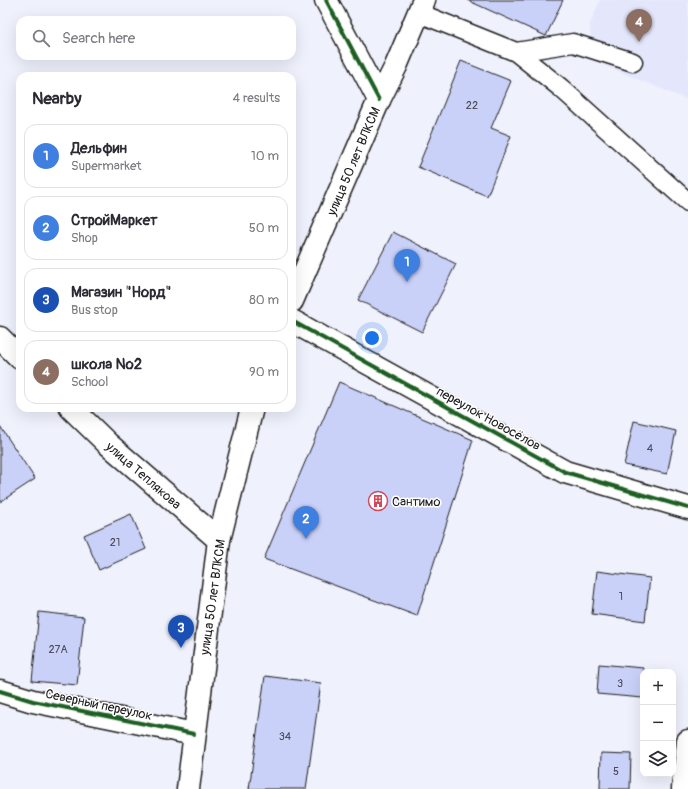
<!DOCTYPE html>
<html lang="en">
<head>
<meta charset="utf-8">
<style>
  body { margin:0; font-family:Pangolin,sans-serif; background:#f2f2f3; color:#2b2b33 }
  .controls { position:absolute; right:12px; bottom:12px; display:grid; overflow:hidden; border-radius:8px; box-shadow:0 4px 16px #0002 }
  .controls button { width:36px; height:36px; display:grid; place-items:center; padding:0; border:0; border-bottom:1px solid #e1e1e2; background:#fff; color:#2b2b33; font:20px sans-serif }
  .you { position:absolute; left:372px; top:338px; width:14px; height:14px; margin:-10px; border:3px solid #fff; border-radius:50%; background:#1a73e8; box-shadow:0 0 0 6px #1a73e833 }
  .badge { display:grid; place-items:center; width:26px; height:26px; border-radius:50%; background:#d1495b; color:#fff; font-size:13px; font-weight:700 }
  .pin { position:absolute; translate:-50% -33px; filter:drop-shadow(0 1px 2px #0008) }
  .pin::after { content:''; position:absolute; top:21px; width:14px; height:12px; background:inherit; clip-path:polygon(0 0,100% 0,50% 100%) }
  .list { margin:0; padding:0; list-style:none }
  h2 { display:flex; justify-content:space-between; align-items:center; height:52px; margin:0; padding:0 16px; font-size:17px }
  h2 small { font-size:13px; font-weight:400; color:#7c7c81 }
  .list li { display:grid; grid-template-columns:26px 1fr auto; gap:12px; align-items:center; box-sizing:border-box; height:64px; margin:0 8px 8px; padding:0 8px; border:1px solid #e1e1e2; border-radius:12px }
  .list b { display:block; font-size:15px; white-space:nowrap }
  .list p { margin:0; font-size:13px; white-space:nowrap; color:#7c7c81 }
  .list em { font-size:13px; font-style:normal; color:#7c7c81 }
  .icon { flex:none; width:22px; height:22px; fill:none; stroke:currentColor; stroke-width:2; stroke-linecap:round; stroke-linejoin:round }
  .map { position:relative; flex:none; width:688px; height:789px; overflow:hidden }
  .search { position:absolute; background:#fff; box-shadow:0 4px 16px #0002; left:16px; top:16px; width:280px; height:44px; display:flex; align-items:center; gap:10px; box-sizing:border-box; padding:0 14px; border-radius:12px; color:#7c7c81; font-size:15px }
  .panel { position:absolute; background:#fff; box-shadow:0 4px 16px #0002; left:16px; top:72px; width:280px; height:340px; border-radius:12px }
  .map>svg:first-child { display:block }
  .built { fill:#e4e7fc }
  .building { fill:#cad1f9; stroke:#1c1c1c }
  .lines { fill:none; stroke-linecap:round; stroke-linejoin:round }
  .service-casing { stroke:#1c1c1c; stroke-width:21 }
  .minor-casing { stroke:#1c1c1c; stroke-width:25 }
  .secondary-casing { stroke:#1c1c1c; stroke-width:25 }
  .primary-casing { stroke:#1c1c1c; stroke-width:25 }
  .service { stroke:#fff; stroke-width:18 }
  .minor { stroke:#fff; stroke-width:22 }
  .secondary { stroke:#fff; stroke-width:22 }
  .primary { stroke:#fff; stroke-width:22 }
  .cycleway-casing { stroke:#fff; stroke-width:6 }
  .cycleway { stroke:#1b5e20; stroke-width:4 }
  .labels { text-anchor:middle; stroke-width:3; stroke-linejoin:round; paint-order:stroke }
  .number-label { font-size:11px; fill:#484953 }
  .street-label { font-size:13px; fill:#1c1c1c; stroke:#fff }
  .poi-label { font-size:13px; fill:#1c1c1c; stroke:#fff; text-anchor:start }
</style>
</head>
<body>
<div class="map">
<svg width="688" height="789" viewBox="0 0 688 789">
  <rect width="100%" height="100%" fill="#eff1fd"/>
  <filter id="ink" filterUnits="userSpaceOnUse"><feTurbulence type="fractalNoise" baseFrequency=".025" numOctaves="2"/><feDisplacementMap in="SourceGraphic" scale="8" xChannelSelector="R" yChannelSelector="G"/><feConvolveMatrix kernelMatrix="1 2 1 2 8 2 1 2 1" color-interpolation-filters="sRGB"/></filter>
  <g filter="url(#ink)">
    <!-- built -->
    <path class="built" d="M600 0H688V100L591 60 590 24Z"/>
    <!-- building -->
    <g class="building">
      <path d="M467 0H563L546 36Z"/>
      <path d="M461 61 511 81 491 128 511 136 487 196 418 167Z"/>
      <path d="M393 232 456 264 422 332 358 300Z"/>
      <path d="M339 382 473 440 417 616 264 559Z"/>
      <path d="M634 421 676 431 667 474 624 465Z"/>
      <path d="M0 426 35 479 0 502Z"/>
      <path d="M131 514 146 549 99 570 84 535Z"/>
      <path d="M597 571 650 578 645 621 592 614Z"/>
      <path d="M39 612 84 617 77 685 32 681Z"/>
      <path d="M599 664 643 668V698L597 694Z"/>
      <path d="M265 676 321 683 306 789H249Z"/>
      <path d="M601 753 631 754 630 789H600Z"/>
    </g>
    <g class="lines">
      <!-- service casing -->
      <g class="service-casing">
        <g id="service">
          <path d="M419 13 516 52 573 43 633 62"/>
          <path d="M516 52 561 88 688 202"/>
        </g>
      </g>
      <!-- minor casing -->
      <g class="minor-casing">
        <g id="minor">
          <path d="M326 0 379 100"/>
          <path d="M292 321 565 472 688 508"/>
          <path d="M0 691 33 701 194 734"/>
          <path d="M683 789 688 741"/>
        </g>
      </g>
      <!-- secondary casing -->
      <g class="secondary-casing">
        <g id="secondary">
          <path d="M0 338 20 358"/>
          <path d="M71 408 107 443 219 540"/>
        </g>
      </g>
      <!-- primary casing -->
      <g class="primary-casing">
        <g id="primary">
          <path d="M292 301 379 100 396 66 424 0"/>
          <path d="M188 789 219 540 252 408"/>
        </g>
      </g>
      <!-- service -->
      <use href="#service" class="service"/>
      <!-- minor -->
      <use href="#minor" class="minor"/>
      <!-- secondary -->
      <use href="#secondary" class="secondary"/>
      <!-- primary -->
      <use href="#primary" class="primary"/>
      <!-- cycleway casing -->
      <g class="cycleway-casing">
        <g id="cycleway">
          <path d="M326 0 379 100"/>
          <path d="M292 321 565 472 688 508"/>
          <path d="M0 691 33 701 194 734"/>
        </g>
      </g>
      <!-- cycleway -->
      <use href="#cycleway" class="cycleway"/>
    </g>
  </g>
  <!-- icons -->
  <defs>
    <g id="building-ring" transform="scale(1)"><circle r="9.5" fill="#fff" stroke="#d1495b" stroke-width="1.5"/><path d="M-4-6H4V6H1V3H-1V6H-4ZM-2.5-4.3h1.7v1.8h-1.7ZM.8-4.3h1.7v1.8H.8ZM-2.5-1h1.7V.8h-1.7ZM.8-1h1.7V.8H.8Z" fill="#d1495b"/></g>
  </defs>
  <g fill-rule="evenodd">
    <use href="#building-ring" x="378" y="501"/>
  </g>
  <g class="labels">
    <!-- number labels -->
    <g class="number-label">
      <text x="472" y="109">22</text>
      <text x="650" y="452">4</text>
      <text x="115" y="546">21</text>
      <text x="621" y="600">1</text>
      <text x="58" y="653">27А</text>
      <text x="620" y="687">3</text>
      <text x="285" y="740">34</text>
      <text x="616" y="775">5</text>
    </g>
    <!-- street labels -->
    <g class="street-label">
      <text transform="translate(353 161) rotate(-67)" y="5">улица 50 лет ВЛКСМ</text>
      <text transform="translate(489 418) rotate(29)" y="5">переулок Новосёлов</text>
      <text transform="translate(144 475) rotate(41)" y="5">улица Теплякова</text>
      <text transform="translate(212 597) rotate(-82)" y="5">улица 50 лет ВЛКСМ</text>
      <text transform="translate(99 704) rotate(12)" y="5">Северный переулок</text>
    </g>
    <!-- poi labels -->
    <g class="poi-label">
      <text x="392" y="506">Сантимо</text>
    </g>
  </g>
</svg>
<div class="controls">
<button>+</button>
<button>−</button>
<button><svg class="icon" aria-label="layers" viewBox="0 0 24 24"><path d="M12 4l9 5-9 5-9-5zM3 14l9 5 9-5"/></svg></button>
</div>
<div class="you"></div>
<div class="pin badge" style="left:407px;top:282px;background:#3f7fe0">1</div>
<div class="pin badge" style="left:306px;top:539px;background:#3f7fe0">2</div>
<div class="pin badge" style="left:181px;top:648px;background:#1a4fb4">3</div>
<div class="pin badge" style="left:639px;top:42px;background:#8d6e63">4</div>
<div class="search"><svg class="icon" aria-label="search" viewBox="0 0 24 24"><circle cx="10" cy="10" r="6"/><path d="M15 15l6 6"/></svg>Search here</div>
<section class="panel">
<h2>Nearby<small>4 results</small></h2>
<ul class="list">
<li><span class="badge" style="background:#3f7fe0">1</span><div><b>Дельфин</b><p>Supermarket</p></div><em>10 m</em></li>
<li><span class="badge" style="background:#3f7fe0">2</span><div><b>СтройМаркет</b><p>Shop</p></div><em>50 m</em></li>
<li><span class="badge" style="background:#1a4fb4">3</span><div><b>Магазин &quot;Норд&quot;</b><p>Bus stop</p></div><em>80 m</em></li>
<li><span class="badge" style="background:#8d6e63">4</span><div><b>школа №2</b><p>School</p></div><em>90 m</em></li>
</ul>
</section>
</div>
</body>
</html>
